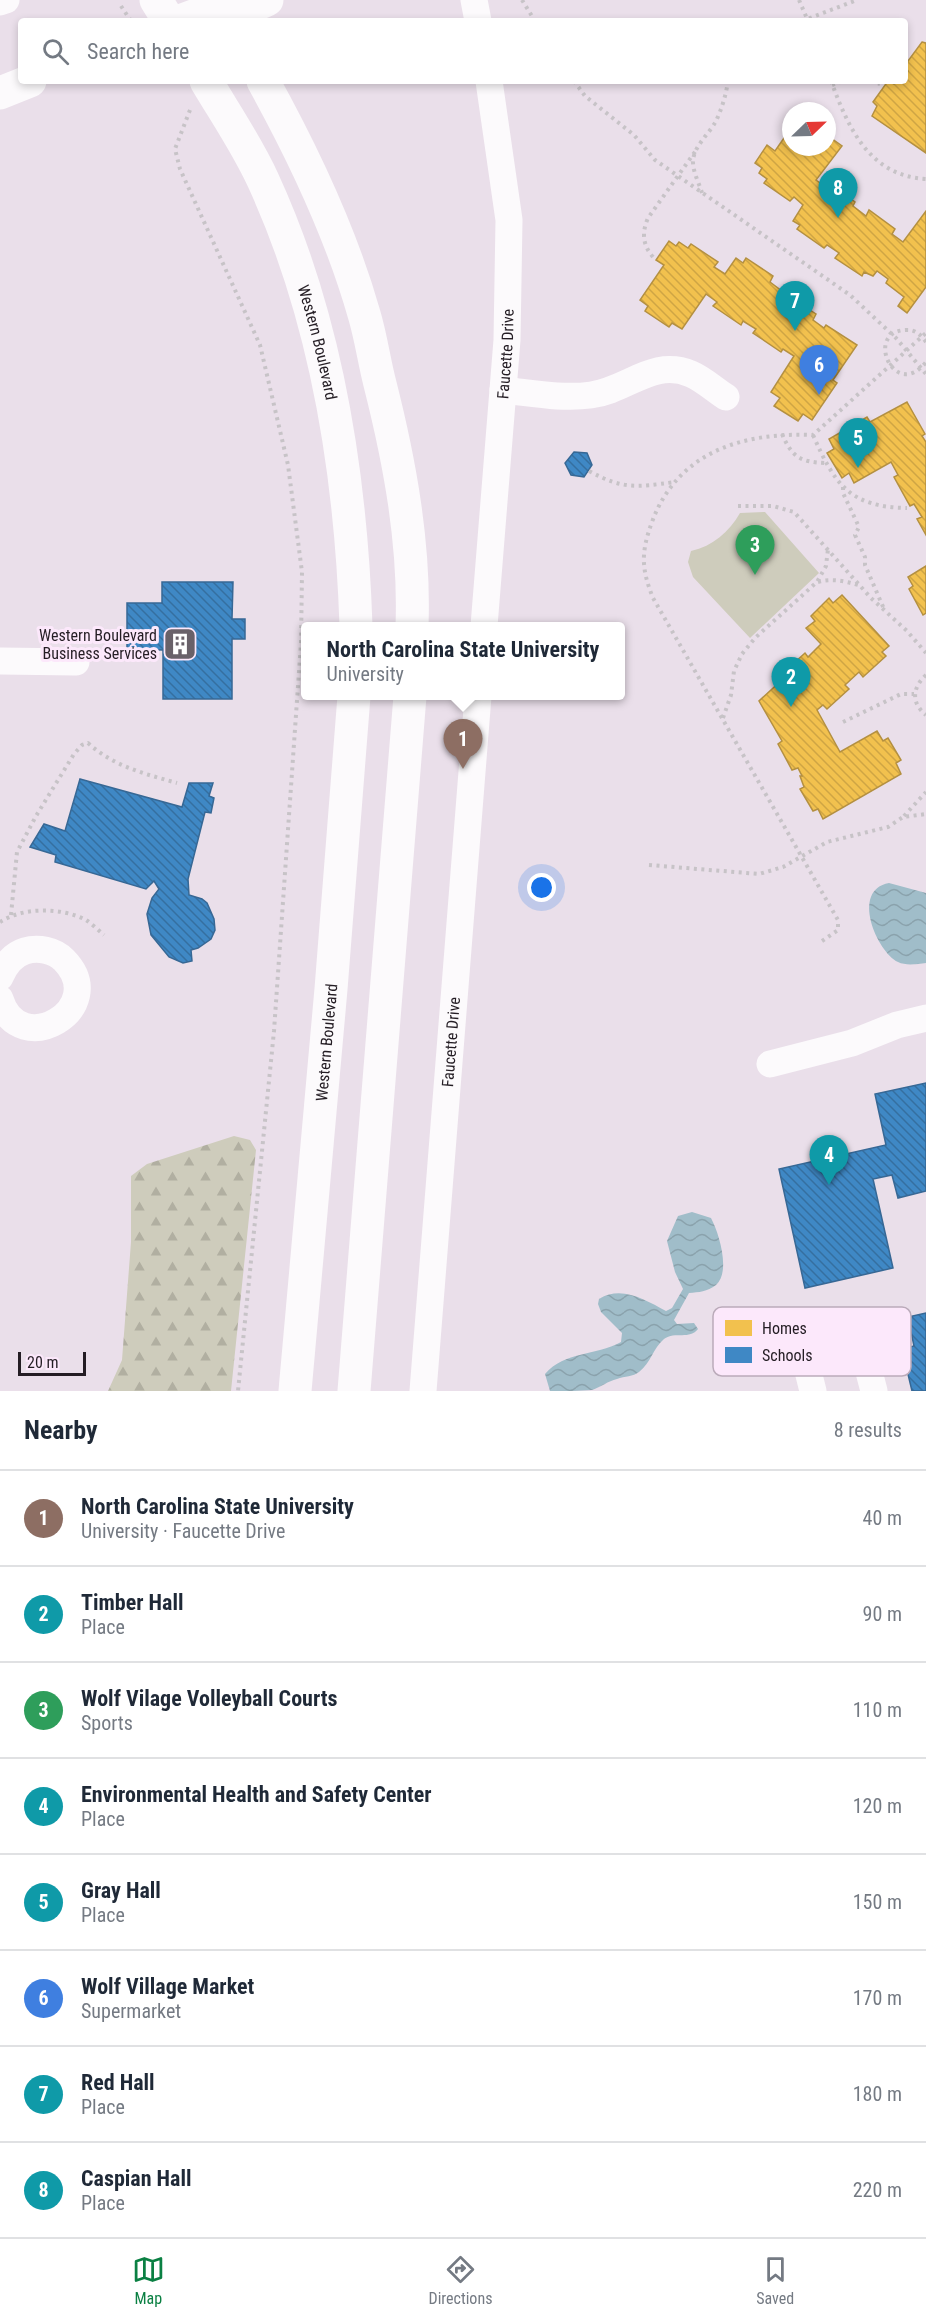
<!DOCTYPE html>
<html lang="en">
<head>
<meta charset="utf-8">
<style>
  body { margin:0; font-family:"Roboto Condensed",sans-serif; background:#f6f6f7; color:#1f2937 }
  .compass { position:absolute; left:782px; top:102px; width:54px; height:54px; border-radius:50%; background:#fff; box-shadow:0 3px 9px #0003; rotate:67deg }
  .scale { position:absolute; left:18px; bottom:15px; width:68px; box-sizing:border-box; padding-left:6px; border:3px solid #241d24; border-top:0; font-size:16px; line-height:21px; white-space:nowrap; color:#241d24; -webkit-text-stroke:4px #fce8fb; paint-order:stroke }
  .you { position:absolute; left:542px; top:888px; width:21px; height:21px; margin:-15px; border:4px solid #fff; border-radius:50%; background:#1a73e8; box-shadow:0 0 0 9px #1a73e833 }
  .badge { display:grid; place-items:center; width:39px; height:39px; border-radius:50%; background:#0b8043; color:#fff; font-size:20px; font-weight:700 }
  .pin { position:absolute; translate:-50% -50px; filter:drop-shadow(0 2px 3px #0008) }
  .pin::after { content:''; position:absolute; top:32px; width:21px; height:18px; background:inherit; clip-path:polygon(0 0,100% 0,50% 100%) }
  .popup { position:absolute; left:301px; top:622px; width:324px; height:78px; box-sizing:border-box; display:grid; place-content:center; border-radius:6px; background:#fff; filter:drop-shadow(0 2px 4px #0005); font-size:20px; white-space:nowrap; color:#747a83 }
  .popup b { font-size:22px; color:#1f2937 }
  .popup::after { content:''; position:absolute; left:50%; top:100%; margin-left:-12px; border:12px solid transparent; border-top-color:#fff }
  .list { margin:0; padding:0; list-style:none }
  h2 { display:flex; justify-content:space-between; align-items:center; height:78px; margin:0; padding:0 24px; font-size:26px }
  h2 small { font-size:20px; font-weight:400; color:#747a83 }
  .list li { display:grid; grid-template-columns:39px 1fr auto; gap:18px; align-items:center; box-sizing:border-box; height:96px; padding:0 24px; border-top:2px solid #e0e1e3 }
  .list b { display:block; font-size:22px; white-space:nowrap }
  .list p { margin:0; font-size:20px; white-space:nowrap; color:#747a83 }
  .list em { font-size:20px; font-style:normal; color:#747a83 }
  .icon { flex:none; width:33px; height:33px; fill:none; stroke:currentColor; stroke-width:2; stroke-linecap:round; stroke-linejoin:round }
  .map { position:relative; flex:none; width:926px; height:1391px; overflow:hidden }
  .search { position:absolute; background:#fff; box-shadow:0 3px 9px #0003; left:18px; right:18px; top:18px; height:66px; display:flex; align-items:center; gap:15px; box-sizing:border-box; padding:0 21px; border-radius:6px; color:#747a83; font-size:22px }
  .sheet { height:846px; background:#fff }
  nav { display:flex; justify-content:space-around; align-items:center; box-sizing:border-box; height:84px; border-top:2px solid #e0e1e3; background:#fff; font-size:16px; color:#747a83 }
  nav a { display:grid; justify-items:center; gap:3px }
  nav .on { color:#0b8043 }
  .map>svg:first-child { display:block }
  .forest { fill:url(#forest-firs) }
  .pitch { fill:#ceccbc }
  .water { fill:url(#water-waves) }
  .homes { fill:url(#homes-back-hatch); stroke:#b49041; stroke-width:1.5 }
  .schools { fill:url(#schools-back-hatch); stroke:#376895; stroke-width:1.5 }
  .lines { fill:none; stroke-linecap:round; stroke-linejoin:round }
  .path { stroke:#c7c3c7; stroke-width:4; stroke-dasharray:3 4.5; stroke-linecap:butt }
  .minor { stroke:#fcfafc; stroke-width:27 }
  .major { stroke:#fcfafc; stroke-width:33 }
  .labels { text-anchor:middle; stroke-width:6; stroke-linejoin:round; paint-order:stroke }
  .street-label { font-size:16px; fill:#241d24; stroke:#fce8fb }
  .poi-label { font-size:16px; fill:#241d24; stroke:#fce8fb; text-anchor:end }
  .key { fill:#fce8fb; stroke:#bbabba; stroke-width:1.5 }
  .key-label { font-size:16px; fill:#241d24 }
</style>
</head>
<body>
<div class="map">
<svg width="926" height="1391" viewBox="0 0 926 1391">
  <defs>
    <pattern id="forest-firs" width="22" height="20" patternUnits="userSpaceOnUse" patternTransform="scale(1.5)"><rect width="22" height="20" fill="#ceccbc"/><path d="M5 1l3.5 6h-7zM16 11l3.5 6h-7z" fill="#b1afa1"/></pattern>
    <pattern id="water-waves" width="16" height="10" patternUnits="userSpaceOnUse" patternTransform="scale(1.5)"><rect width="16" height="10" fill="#a0bdc9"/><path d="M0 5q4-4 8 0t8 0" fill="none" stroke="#8aa2ac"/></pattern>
    <pattern id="homes-back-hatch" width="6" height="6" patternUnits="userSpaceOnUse" patternTransform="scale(1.5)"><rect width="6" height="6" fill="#f2c14e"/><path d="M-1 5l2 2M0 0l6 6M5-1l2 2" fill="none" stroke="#cfa544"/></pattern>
    <pattern id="schools-back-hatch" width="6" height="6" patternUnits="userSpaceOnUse" patternTransform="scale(1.5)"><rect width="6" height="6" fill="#3f88c5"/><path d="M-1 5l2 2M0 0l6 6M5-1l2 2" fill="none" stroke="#356fa0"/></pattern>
  </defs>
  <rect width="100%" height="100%" fill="#eadfea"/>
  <!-- forest -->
  <path class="forest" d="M234 1136 250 1140 256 1150 231 1391H108L122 1360 131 1242V1176L147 1164Z"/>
  <!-- pitch -->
  <path class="pitch" d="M765 512 819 573 750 638 693 577 688 562 691 551C713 546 729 532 740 513Z"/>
  <!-- water -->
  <g class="water">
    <path d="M889 883 926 893V963C917 964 906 966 898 962 877 952 850 890 889 883Z"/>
    <path d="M692 1212 711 1218C719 1233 731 1272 716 1285 707 1292 699 1292 689 1293L674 1320 677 1324 694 1323 698 1329C690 1340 675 1331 664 1339 653 1348 651 1363 639 1372 633 1377 625 1376 617 1379 608 1381 601 1387 592 1390 580 1391 563 1391 550 1391L545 1374C565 1351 595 1356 621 1342L622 1333 601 1312 598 1304 599 1299C622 1285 645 1300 666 1311L672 1308 683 1289 675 1272 667 1241 678 1216Z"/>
  </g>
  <!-- homes -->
  <g class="homes">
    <path d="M922 42 926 43V153L872 116 877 106 873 102 888 81 894 84 896 81H905V74L908 71 905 65Z"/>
    <path d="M791 128V147H827V129L834 134 831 138 842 146 816 180 826 187 829 183 855 202 853 206 866 216 869 210 895 229 892 234 903 242 926 211V287L907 313 898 306 904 297 886 283 888 279 877 271 873 276 864 272 862 276 835 258 839 253 827 245 824 248 797 229 800 225 793 221 803 205 794 197 790 201 764 183 767 179 759 173 762 168 755 163 767 145 775 151Z"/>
    <path d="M669 241 676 246 679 242 688 248 691 244 718 262 714 267 725 274 736 258 743 263 746 258 773 276 770 282 782 291 785 286 813 305 810 310 816 314 813 320 824 328 826 325 857 345 833 380 837 383 812 420 803 414 798 421 774 406 780 398 771 392 794 356 783 349 781 352 753 333 756 329 743 321 741 325 713 306 717 302 706 294 682 329 672 323 669 327 645 311 648 306 640 300 664 265 656 260Z"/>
    <path d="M907 402 925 434 922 436 926 442V535L917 519 922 517 914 504 910 506 894 477 898 475 891 462 854 483 849 473 842 478 827 453 834 449 829 439 867 417 870 422Z"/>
    <path d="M926 566V613L923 615 909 589 913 586 908 577Z"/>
    <path d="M842 595 889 646 882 652 886 656 863 677 859 672 845 685 849 689 827 709 823 705 817 710 840 752 877 731 883 741 888 738 901 760 896 763 901 774 823 819 818 809 813 811 800 789 804 787 800 776H802L798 768 792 770 778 744 782 741 759 701 785 677 783 673 805 653 808 657 821 644 806 628 815 621 811 616 829 598 833 603Z"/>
  </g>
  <!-- schools -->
  <g class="schools">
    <path d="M574 452 587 453 592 465 584 477 571 475 565 463Z"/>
    <path d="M162 582H233L232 619H245V639H232V699H163V650L127 649V603H162Z"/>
    <path d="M80 779 182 807 189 783H213L209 796 214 798 211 813 205 812 188 879 189 895 202 899 207 903 214 919 215 930 211 939 198 948 191 950 192 961 183 963 169 957 151 935 147 914 152 898 159 889 154 881 146 889 55 862 56 855 30 847 44 824 65 831Z"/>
    <path d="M926 1083V1191L898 1198 892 1175 873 1179 893 1268 805 1288 779 1169 886 1145 875 1094Z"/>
    <path d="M926 1313V1391H912L902 1349 914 1346 908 1317Z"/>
  </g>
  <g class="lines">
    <!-- path -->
    <g class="path">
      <path d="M522 0 535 21"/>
      <path d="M799 0 808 21"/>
      <path d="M121 6 131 21"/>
      <path d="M802 21 857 0"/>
      <path d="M574 81 585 96 634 135 655 160 850 295 896 338 926 374"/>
      <path d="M831 81C848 127 869 176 926 179"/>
      <path d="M871 81 880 84"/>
      <path d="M832 85 843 81"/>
      <path d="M190 110 175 149 180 169 260 345 288 465 302 572 301 643 274 1031 238 1391"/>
      <path d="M702 193C699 183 693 172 693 162 693 147 709 134 716 121 722 108 726 95 728 81"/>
      <path d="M653 257C642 244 642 232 648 218L697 149"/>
      <path d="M926 342C921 335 915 329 906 330 863 331 895 402 926 362"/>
      <path d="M782 434C792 457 800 462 825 463"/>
      <path d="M813 435C835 485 850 507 907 508"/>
      <path d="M589 471C624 490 636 487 675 482"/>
      <path d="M843 487V493L859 527 855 535 865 557V565L884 609"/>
      <path d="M738 506H773L794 512 871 598 907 631 926 653"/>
      <path d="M818 582C832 578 844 581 858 585"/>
      <path d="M926 675C912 688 911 703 926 715"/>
      <path d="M723 718 731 695 734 671 742 654 755 638 817 582 826 566 828 549"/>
      <path d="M843 722 901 694H914"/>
      <path d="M904 816 926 792"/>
      <path d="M649 865 759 874 783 867 827 842 888 827 903 817 926 814"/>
      <path d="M11 915 17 852 36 816 74 754 82 745 88 743C113 766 145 774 177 783"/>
      <path d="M0 922C23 907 61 907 86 920 92 924 98 930 104 935"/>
      <path d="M822 941 838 930V920L653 598C641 568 641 552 652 522 678 451 744 432 813 435L926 333"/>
    </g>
    <!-- minor -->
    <g class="minor">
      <path d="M474 0 478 21"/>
      <path d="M0 2 6 0"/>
      <path d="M503 390C532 393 562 399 591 395 628 390 653 358 691 374 703 379 715 390 726 397"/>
      <path id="s1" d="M484 626 507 340 509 220 489 81"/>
      <path d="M0 661 76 662"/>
      <path d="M0 977C5 965 12 955 25 951 38 947 54 950 64 960 111 1008 19 1062 0 999"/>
      <path d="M770 1064 852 1043 897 1025 926 1018"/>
      <path id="s2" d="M423 1391 478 696"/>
      <path d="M813 1391 803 1351 860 1337 874 1391"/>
    </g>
    <!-- major -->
    <g class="major">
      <path d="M156 0 169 21"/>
      <path d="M180 21 220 6 258 4 267 0"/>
      <path id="s3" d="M206 81C225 113 247 145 263 180 327 319 351 474 356 626"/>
      <path d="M263 81C304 155 341 233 364 314 371 337 374 361 380 384 400 463 415 545 412 626"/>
      <path d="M0 93 30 81"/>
      <path id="s4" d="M295 1391 331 989 354 696"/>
      <path d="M354 1391 410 696"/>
    </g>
  </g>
  <!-- icons -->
  <defs>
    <g id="building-square" transform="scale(1.725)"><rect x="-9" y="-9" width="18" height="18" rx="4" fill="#696169" stroke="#fce8fb"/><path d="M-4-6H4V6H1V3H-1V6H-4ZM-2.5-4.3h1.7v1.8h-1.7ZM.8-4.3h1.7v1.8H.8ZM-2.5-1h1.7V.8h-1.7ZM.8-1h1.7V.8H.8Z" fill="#fff"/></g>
  </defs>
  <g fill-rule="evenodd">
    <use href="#building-square" x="180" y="644"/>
  </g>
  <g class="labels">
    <!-- street labels -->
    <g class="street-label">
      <text dy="6" stroke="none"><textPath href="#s3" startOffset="286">Western Boulevard</textPath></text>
      <text dy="6" stroke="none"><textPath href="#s1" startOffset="273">Faucette Drive</textPath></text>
      <text dy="6" stroke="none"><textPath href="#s4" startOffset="350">Western Boulevard</textPath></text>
      <text dy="6" stroke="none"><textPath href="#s2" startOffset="350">Faucette Drive</textPath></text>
    </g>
    <!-- poi labels -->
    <g class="poi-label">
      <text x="157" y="641">Western Boulevard<tspan x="157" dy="18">Business Services</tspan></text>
    </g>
  </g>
  <!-- legend -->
  <rect x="713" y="1307" width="198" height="69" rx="9" class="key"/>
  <rect x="725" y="1320" width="27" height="16" fill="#f2c14e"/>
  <rect x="725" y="1347" width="27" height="16" fill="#3f88c5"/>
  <g class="key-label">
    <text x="762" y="1334">Homes</text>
    <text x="762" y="1361">Schools</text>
  </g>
</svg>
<svg class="compass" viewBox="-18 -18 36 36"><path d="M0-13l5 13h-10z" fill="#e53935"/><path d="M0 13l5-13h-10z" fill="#747a83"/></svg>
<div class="scale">20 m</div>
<div class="you"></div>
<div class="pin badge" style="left:463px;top:769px;background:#8d6e63">1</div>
<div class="popup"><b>North Carolina State University</b>University</div>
<div class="pin badge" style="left:791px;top:707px;background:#0f9aa8">2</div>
<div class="pin badge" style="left:755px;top:575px;background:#2e9e5b">3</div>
<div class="pin badge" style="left:829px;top:1185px;background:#0f9aa8">4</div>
<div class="pin badge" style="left:858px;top:468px;background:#0f9aa8">5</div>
<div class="pin badge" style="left:819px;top:395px;background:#3f7fe0">6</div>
<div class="pin badge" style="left:795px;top:331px;background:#0f9aa8">7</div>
<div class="pin badge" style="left:838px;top:218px;background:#0f9aa8">8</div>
<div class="search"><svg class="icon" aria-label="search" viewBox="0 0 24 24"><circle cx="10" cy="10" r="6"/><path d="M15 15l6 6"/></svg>Search here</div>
</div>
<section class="sheet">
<h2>Nearby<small>8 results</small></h2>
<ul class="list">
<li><span class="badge" style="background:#8d6e63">1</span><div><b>North Carolina State University</b><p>University · Faucette Drive</p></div><em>40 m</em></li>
<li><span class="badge" style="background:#0f9aa8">2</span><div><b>Timber Hall</b><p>Place</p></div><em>90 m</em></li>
<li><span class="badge" style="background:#2e9e5b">3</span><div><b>Wolf Vilage Volleyball Courts</b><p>Sports</p></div><em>110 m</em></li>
<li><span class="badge" style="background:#0f9aa8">4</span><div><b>Environmental Health and Safety Center</b><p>Place</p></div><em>120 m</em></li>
<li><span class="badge" style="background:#0f9aa8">5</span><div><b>Gray Hall</b><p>Place</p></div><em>150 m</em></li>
<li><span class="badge" style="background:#3f7fe0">6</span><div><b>Wolf Village Market</b><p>Supermarket</p></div><em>170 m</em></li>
<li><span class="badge" style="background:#0f9aa8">7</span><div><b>Red Hall</b><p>Place</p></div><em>180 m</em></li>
<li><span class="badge" style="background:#0f9aa8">8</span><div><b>Caspian Hall</b><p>Place</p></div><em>220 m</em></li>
</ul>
</section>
<nav>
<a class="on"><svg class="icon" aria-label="map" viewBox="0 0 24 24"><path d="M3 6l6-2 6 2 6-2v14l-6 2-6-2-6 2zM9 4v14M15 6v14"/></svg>Map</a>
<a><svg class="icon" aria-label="directions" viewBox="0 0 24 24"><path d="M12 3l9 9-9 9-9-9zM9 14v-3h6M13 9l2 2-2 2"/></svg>Directions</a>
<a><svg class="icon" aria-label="saved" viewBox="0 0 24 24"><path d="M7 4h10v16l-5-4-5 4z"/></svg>Saved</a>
</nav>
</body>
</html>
